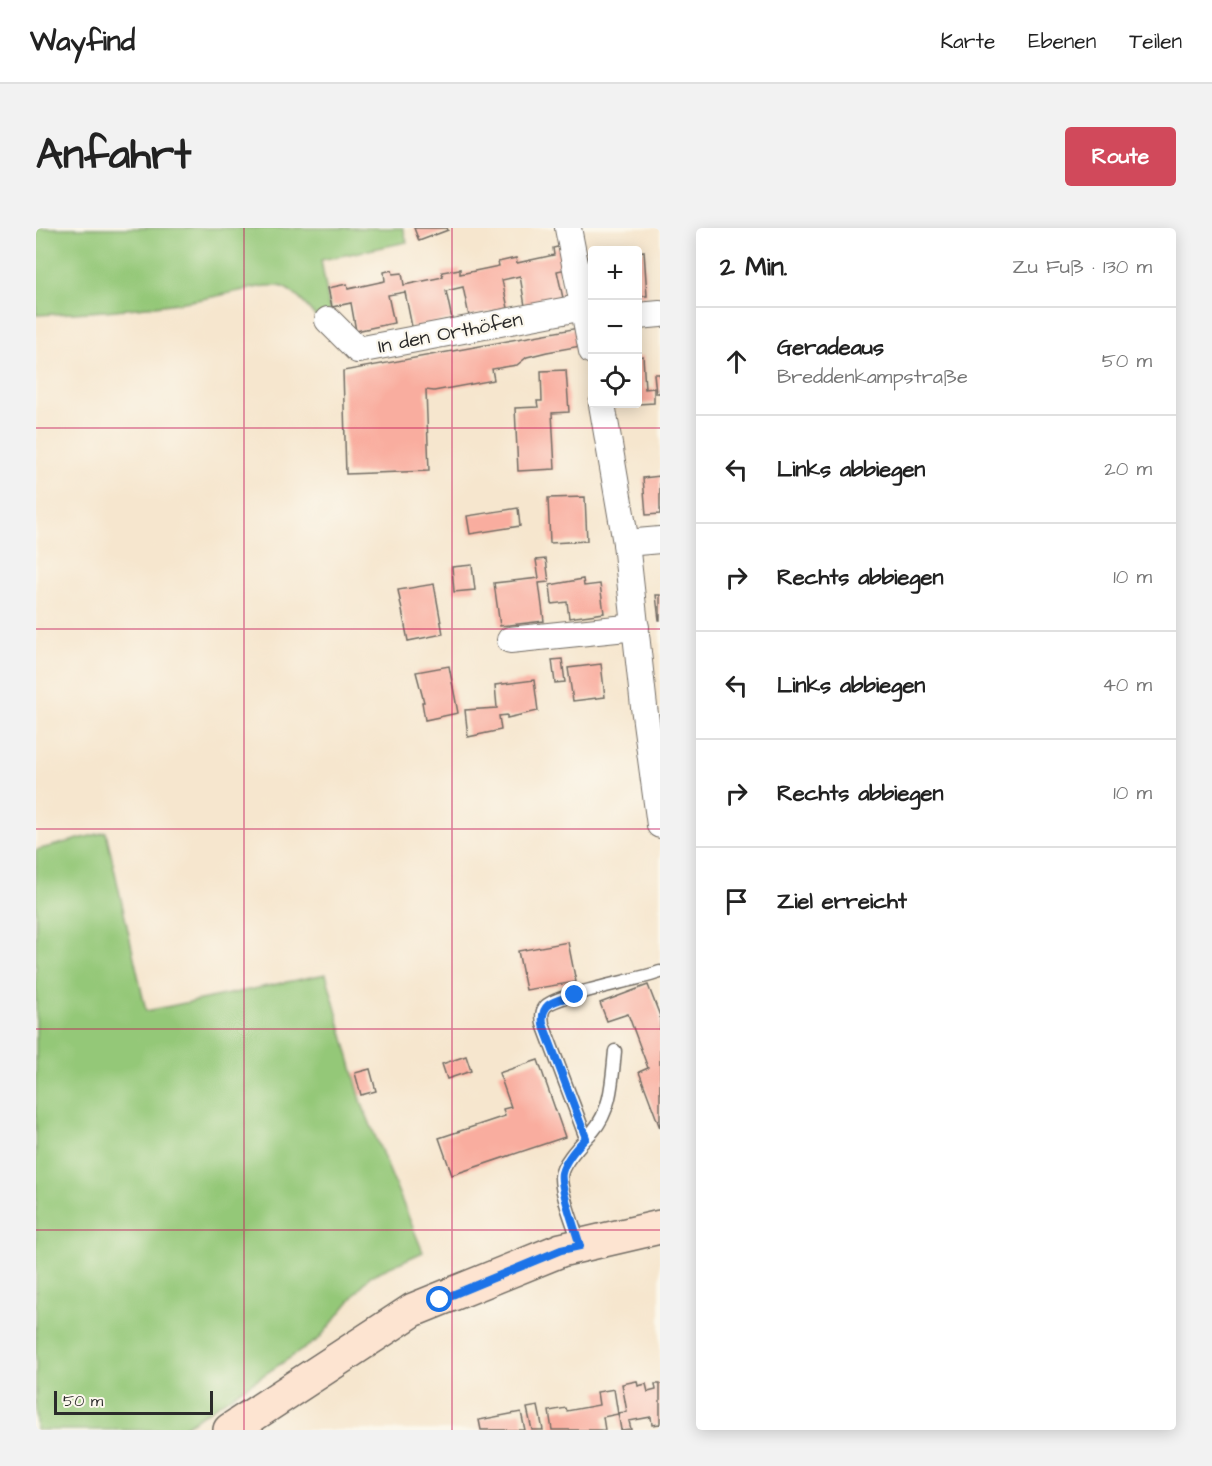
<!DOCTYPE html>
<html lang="de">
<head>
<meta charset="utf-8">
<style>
  body { margin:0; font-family:"Architects Daughter",sans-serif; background:#f2f2f2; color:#222 }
  .controls { position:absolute; right:18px; top:18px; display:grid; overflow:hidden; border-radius:6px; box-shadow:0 3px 15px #0003 }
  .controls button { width:54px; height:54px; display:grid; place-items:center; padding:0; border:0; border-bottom:2px solid #e0e0e0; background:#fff; color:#222; font:30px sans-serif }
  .scale { position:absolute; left:18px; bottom:15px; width:159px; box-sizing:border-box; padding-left:6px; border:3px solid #2b2b2b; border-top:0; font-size:16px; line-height:21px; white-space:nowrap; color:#2b2b2b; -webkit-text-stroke:4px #fbf7ec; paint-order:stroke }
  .stop { position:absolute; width:18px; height:18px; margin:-14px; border:4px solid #1a73e8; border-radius:50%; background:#fff }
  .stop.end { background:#1a73e8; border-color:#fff; box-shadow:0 2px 6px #0008 }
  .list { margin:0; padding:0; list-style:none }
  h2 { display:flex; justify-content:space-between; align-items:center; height:78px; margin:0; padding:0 24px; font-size:26px }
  h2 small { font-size:20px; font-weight:400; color:#767676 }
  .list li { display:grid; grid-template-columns:39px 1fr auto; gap:18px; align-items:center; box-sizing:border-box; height:108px; padding:0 24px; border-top:2px solid #e0e0e0 }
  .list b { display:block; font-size:22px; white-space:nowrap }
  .list p { margin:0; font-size:20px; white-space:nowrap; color:#767676 }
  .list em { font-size:20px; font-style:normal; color:#767676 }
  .icon { flex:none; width:33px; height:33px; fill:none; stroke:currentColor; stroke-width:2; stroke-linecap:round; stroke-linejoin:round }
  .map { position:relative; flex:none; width:624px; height:1202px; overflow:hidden; border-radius:6px }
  header { display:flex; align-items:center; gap:36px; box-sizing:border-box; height:84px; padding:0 30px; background:#fff; border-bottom:2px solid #e0e0e0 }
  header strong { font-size:28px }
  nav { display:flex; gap:33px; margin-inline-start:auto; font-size:21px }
  .intro { display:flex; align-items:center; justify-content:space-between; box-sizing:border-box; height:144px; padding:0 36px }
  h1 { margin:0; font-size:42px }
  .button { padding:15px 27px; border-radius:6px; background:#d1495b; color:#fff; font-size:21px; font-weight:700 }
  main { display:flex; gap:36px; padding:0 36px }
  aside { flex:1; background:#fff; border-radius:6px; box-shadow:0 3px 15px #0003 }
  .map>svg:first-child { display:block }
  .green { fill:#94c878; stroke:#607a52; stroke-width:1.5 }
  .building { fill:#f9ad9f }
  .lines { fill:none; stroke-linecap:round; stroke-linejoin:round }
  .lane-casing { stroke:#726c64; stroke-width:15 }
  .street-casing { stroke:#726c64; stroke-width:28 }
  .secondary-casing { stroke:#726c64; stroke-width:36 }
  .lane { stroke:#fff; stroke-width:12 }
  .street { stroke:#fff; stroke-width:26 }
  .secondary { stroke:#fde4d1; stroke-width:33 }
  .route { stroke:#1a73e8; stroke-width:8 }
  .grid { fill:none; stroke:#c2185b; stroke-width:1.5; stroke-opacity:0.55 }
  .labels { text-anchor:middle; stroke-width:4.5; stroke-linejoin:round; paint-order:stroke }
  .street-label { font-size:20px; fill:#2b2b2b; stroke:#fbf7ec }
</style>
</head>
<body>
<header>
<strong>Wayfind</strong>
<nav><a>Karte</a><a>Ebenen</a><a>Teilen</a></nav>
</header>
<div class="intro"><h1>Anfahrt</h1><a class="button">Route</a></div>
<main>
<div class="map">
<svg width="624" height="1202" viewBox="0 0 624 1202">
  <rect width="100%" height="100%" fill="#fbf7ec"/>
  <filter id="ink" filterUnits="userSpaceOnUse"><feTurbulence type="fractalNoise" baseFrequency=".0167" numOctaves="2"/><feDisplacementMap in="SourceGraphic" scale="12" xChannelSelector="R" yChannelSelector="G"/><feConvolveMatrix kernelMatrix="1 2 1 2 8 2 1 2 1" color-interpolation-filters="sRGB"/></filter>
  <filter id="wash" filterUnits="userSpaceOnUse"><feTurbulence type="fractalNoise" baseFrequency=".008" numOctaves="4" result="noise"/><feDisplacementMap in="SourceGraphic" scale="24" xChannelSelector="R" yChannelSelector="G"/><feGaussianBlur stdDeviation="1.35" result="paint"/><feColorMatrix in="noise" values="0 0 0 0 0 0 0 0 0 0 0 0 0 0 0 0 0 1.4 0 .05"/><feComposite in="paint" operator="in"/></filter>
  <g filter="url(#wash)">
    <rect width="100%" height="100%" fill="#f6e6ce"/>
    <!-- green -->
    <g class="green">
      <path d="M0 0H367L371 14 285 32 299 112C285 97 267 69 249 60 236 53 200 64 186 67 126 80 62 84 0 87Z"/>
      <path d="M70 604 110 783 290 746 326 876 387 1024 334 1048 283 1111 143 1202H0V622Z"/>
    </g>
    <g id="blocks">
      <!-- building -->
      <g class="building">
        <path d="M378 0H411L412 2 383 13Z"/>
        <path d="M526 18 531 41 521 43 527 70 489 78 484 48 466 52 472 80 433 88 427 59 410 63 416 91 376 99 369 64 352 67 358 95 320 103 315 75 296 79 292 60 311 56 312 61 349 53 348 44 356 42 357 46 366 45 368 57 407 49 406 44 424 41V46L463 38 462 34 480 30 481 35 518 27 517 20Z"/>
        <path d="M608 23 611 68H602V24Z"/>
        <path d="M542 100 545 118 511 124 491 129 481 137 456 141 458 152 398 163 390 162 393 243 310 246 307 143Z"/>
        <path d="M607 128 609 161 618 160V175L602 176V129Z"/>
        <path d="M530 142 533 184 516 185 519 241 482 243 479 180 502 179 501 173H506L505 143Z"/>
        <path d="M618 146H624V165H620Z"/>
        <path d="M624 248V286L610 287 607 250Z"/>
        <path d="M549 269 551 313 514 315 512 270Z"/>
        <path d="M482 280 484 298 434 306 431 288Z"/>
        <path d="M510 331 513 354 503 355 508 393 464 398 458 355 503 350 500 332Z"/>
        <path d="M436 337 439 362 418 364 416 339Z"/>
        <path d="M547 351 548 358 564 356 568 385 533 390 531 374 516 376 514 357Z"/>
        <path d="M398 356 407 406 372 413 362 362Z"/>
        <path d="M620 367H624V392H623Z"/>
        <path d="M526 431 529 454 519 455 516 432Z"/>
        <path d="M565 436 569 469 537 473 532 440Z"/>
        <path d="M413 438 422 485 389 492 386 474H388L380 444Z"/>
        <path d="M498 452 502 483 471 490V487L463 488 465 502 432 509 429 482 461 480 459 457Z"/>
        <path d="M532 714 540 754 490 762 482 723Z"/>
        <path d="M612 757 624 788V900L603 844 612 840 592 786 571 793 564 775Z"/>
        <path d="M430 828 435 843 411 851 406 836Z"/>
        <path d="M502 832 529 909 416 947 403 910 469 888 467 881 475 879 463 845Z"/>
        <path d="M334 841 340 863 325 867 319 845Z"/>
        <path d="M601 1153 602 1158 610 1156 612 1164 620 1162 619 1156H624V1196L616 1197 615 1189 593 1193 595 1201 585 1202 582 1185 591 1184 586 1156Z"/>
        <path d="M578 1161 582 1186 567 1189 569 1202H516L513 1183 530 1180 531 1183 563 1177 561 1164Z"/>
        <path d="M502 1178 507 1202H496L491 1180Z"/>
        <path d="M485 1184 489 1202H445L443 1192Z"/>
      </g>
    </g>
  </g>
  <g filter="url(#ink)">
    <use href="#blocks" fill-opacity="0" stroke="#726c64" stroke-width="1.5"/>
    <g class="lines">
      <!-- lane casing -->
      <g class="lane-casing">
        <g id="lane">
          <path d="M550 910 507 796C506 789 505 783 510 778 523 766 602 752 624 744"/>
          <path d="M544 1016C538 998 525 967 525 949 525 935 548 913 557 903 576 881 576 851 579 823"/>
        </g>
      </g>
      <!-- street casing -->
      <g class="street-casing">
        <g id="street">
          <path d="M532 0 556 123"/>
          <path d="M602 88 624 86"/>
          <path d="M292 92 322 122 548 79"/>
          <path d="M566 176 590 315 608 479 624 597"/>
          <path d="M590 315 624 312"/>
          <path d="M474 412 600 399"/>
        </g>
      </g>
      <!-- secondary casing -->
      <g class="secondary-casing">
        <path id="secondary" d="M194 1202 377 1082 525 1022 624 999"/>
      </g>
      <!-- lane -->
      <use href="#lane" class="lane"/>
      <!-- street -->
      <use href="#street" class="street"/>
      <!-- secondary -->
      <use href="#secondary" class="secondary"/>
    </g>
  </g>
  <g class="lines" filter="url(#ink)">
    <!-- route -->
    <path class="route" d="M404 1072 525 1022 544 1018C540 1003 523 958 526 945 529 932 541 919 550 910L507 796C504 773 521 773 539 767"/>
  </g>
  <!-- grid -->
  <path class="grid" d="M208 0V1202M416 0V1202M0 200H624M0 401H624M0 601H624M0 801H624M0 1002H624"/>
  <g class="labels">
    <!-- street labels -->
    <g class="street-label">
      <text transform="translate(414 104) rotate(-11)" y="7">In den Orthöfen</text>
    </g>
  </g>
</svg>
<div class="controls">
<button>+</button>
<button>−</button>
<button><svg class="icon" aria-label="locate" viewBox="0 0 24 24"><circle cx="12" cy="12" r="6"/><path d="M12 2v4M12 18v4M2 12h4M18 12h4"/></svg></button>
</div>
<div class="scale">50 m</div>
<div class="stop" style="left:404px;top:1072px"></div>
<div class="stop end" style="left:539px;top:767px"></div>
</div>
<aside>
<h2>2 Min.<small>Zu Fuß · 130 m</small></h2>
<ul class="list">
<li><svg class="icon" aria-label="ahead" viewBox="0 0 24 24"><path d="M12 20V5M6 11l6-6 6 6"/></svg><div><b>Geradeaus</b><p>Breddenkampstraße</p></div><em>50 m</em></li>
<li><svg class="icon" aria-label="left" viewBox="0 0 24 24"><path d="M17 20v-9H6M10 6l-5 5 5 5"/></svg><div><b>Links abbiegen</b></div><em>20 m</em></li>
<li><svg class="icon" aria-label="right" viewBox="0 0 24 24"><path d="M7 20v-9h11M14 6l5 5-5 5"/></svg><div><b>Rechts abbiegen</b></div><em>10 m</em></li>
<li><svg class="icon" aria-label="left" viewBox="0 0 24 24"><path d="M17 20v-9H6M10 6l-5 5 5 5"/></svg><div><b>Links abbiegen</b></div><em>40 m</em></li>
<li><svg class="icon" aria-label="right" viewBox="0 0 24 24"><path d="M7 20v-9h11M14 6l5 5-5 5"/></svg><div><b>Rechts abbiegen</b></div><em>10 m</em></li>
<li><svg class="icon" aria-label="arrive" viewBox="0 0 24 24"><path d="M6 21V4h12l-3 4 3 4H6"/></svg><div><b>Ziel erreicht</b></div></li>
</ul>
</aside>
</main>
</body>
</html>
